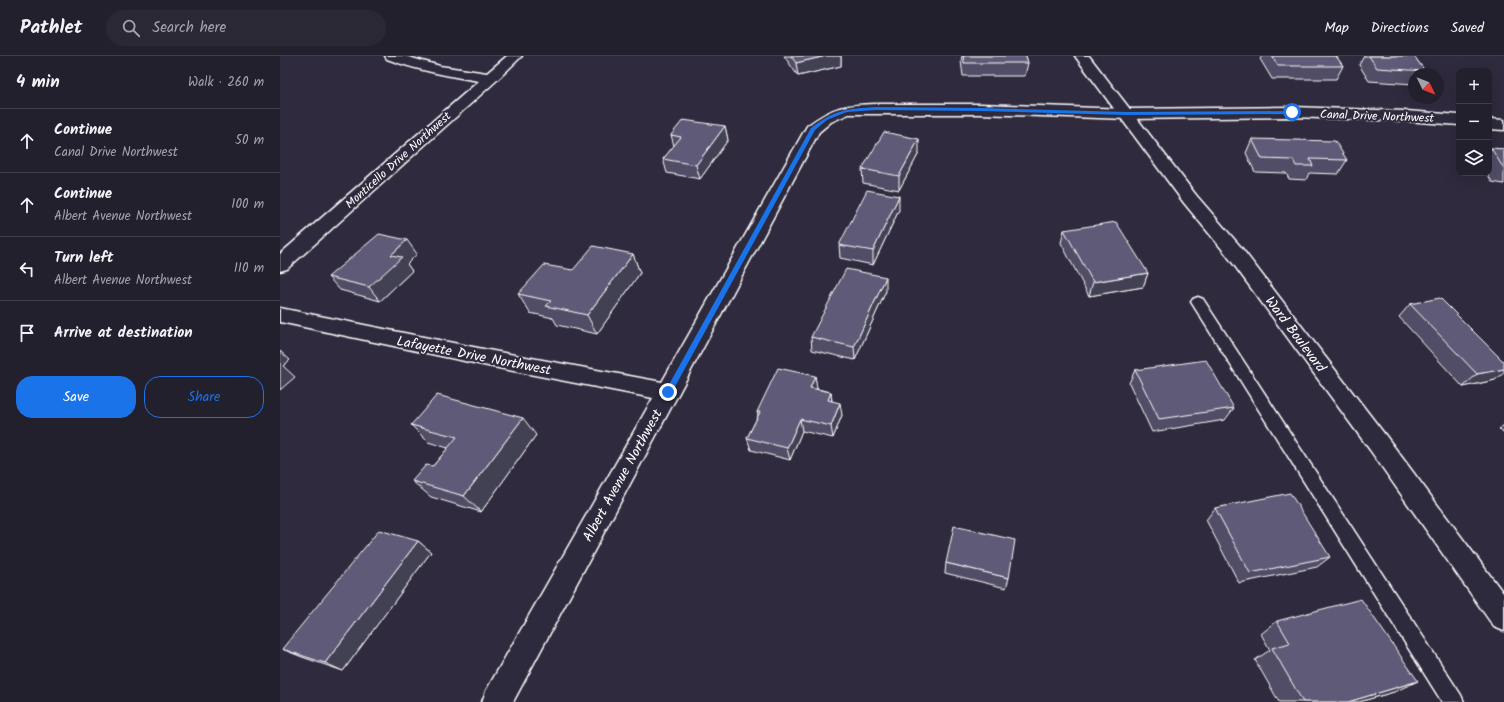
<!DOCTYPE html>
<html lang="en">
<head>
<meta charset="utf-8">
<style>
  body { margin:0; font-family:Kalam,sans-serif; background:#2b2836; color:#f1f3f6 }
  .controls { position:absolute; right:12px; top:12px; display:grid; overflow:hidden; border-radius:8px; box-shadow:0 4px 16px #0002 }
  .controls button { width:36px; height:36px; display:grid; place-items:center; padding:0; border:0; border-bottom:1px solid #403e4a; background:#23202e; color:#f1f3f6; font:20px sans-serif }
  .compass { position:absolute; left:1128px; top:12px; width:36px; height:36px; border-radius:50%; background:#23202e; box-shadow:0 4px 16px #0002; rotate:133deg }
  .stop { position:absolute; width:12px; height:12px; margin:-9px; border:3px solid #1a73e8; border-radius:50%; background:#fff }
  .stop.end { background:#1a73e8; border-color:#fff; box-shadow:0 1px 4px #0008 }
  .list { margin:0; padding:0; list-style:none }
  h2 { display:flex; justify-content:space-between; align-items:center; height:52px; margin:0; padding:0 16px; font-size:17px }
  h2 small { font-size:13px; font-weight:400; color:#a3a3aa }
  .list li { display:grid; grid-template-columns:26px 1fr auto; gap:12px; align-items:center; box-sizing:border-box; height:64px; padding:0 16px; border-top:1px solid #403e4a }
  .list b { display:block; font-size:15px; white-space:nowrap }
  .list p { margin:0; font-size:13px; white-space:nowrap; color:#a3a3aa }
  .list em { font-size:13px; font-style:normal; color:#a3a3aa }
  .actions { display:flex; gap:8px; padding:12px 16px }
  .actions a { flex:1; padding:9px 0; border:1px solid #1a73e8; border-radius:16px; text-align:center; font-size:14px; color:#1a73e8 }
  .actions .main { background:#1a73e8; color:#fff }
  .icon { flex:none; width:22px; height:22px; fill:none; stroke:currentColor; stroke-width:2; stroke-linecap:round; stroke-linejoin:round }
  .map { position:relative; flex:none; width:1224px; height:646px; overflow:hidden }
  header { display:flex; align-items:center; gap:24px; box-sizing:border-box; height:56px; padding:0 20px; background:#23202e; border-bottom:1px solid #403e4a }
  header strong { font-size:19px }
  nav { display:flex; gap:22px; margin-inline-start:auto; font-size:14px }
  .search { width:280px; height:36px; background:#2b2836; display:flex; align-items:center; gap:10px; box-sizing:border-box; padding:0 14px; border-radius:22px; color:#a3a3aa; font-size:15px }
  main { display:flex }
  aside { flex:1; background:#23202e }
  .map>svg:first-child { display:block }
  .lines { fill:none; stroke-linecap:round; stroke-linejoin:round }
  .service-casing { stroke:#fff; stroke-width:3 }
  .minor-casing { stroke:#fff; stroke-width:3 }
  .secondary-casing { stroke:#fff; stroke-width:3 }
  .service { fill:#2f2a3d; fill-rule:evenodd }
  .minor { fill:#2f2a3d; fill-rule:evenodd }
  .secondary { fill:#2f2a3d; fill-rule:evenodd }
  .wall { fill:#514d66; stroke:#fff }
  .shaded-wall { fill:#423f53; stroke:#fff }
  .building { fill:#5e5a77; stroke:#fff }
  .route { fill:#1a73e8 }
  .labels { text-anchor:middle; stroke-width:4; stroke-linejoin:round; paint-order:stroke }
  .far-street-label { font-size:12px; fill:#fff; stroke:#2f2a3d }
  .street-label { font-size:14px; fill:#fff; stroke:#2f2a3d }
</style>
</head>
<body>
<header>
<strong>Pathlet</strong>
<div class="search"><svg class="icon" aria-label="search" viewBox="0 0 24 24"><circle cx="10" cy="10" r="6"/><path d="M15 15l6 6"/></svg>Search here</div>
<nav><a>Map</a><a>Directions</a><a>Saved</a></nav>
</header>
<main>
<aside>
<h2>4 min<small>Walk · 260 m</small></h2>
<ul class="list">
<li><svg class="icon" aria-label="ahead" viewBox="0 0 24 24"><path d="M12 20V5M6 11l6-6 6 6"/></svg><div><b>Continue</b><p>Canal Drive Northwest</p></div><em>50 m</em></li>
<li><svg class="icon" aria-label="ahead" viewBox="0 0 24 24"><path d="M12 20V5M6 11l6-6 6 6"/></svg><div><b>Continue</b><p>Albert Avenue Northwest</p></div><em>100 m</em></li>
<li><svg class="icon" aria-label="left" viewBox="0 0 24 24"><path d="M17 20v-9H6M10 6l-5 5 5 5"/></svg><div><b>Turn left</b><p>Albert Avenue Northwest</p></div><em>110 m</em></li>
<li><svg class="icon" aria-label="arrive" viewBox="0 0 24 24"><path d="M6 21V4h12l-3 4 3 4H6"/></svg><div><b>Arrive at destination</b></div></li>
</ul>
<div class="actions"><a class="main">Save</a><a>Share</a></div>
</aside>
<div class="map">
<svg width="1224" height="646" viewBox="0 0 1224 646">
  <rect width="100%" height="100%" fill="#2f2a3d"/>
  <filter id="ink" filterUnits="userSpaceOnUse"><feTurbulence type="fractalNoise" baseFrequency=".025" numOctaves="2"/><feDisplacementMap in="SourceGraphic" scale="8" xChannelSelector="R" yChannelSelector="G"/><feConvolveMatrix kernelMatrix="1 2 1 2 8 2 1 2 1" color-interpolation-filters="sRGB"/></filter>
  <g filter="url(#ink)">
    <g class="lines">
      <!-- service casing -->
      <g class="service-casing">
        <path id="service" d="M918 241 923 243 1181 639 1184 646H1162L913 249 911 246 913 243Z"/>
      </g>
      <!-- minor casing -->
      <g class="minor-casing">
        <g id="minor">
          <path d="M105 0H125L160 10 207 17 227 0H242L216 25 7 213 0 215V198L199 25C167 20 137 14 107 3Z"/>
          <path d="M596 48H700L847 53 1012 51 1126 55 1179 59V69L1126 65 1012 61 847 63 700 58H569L551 66 539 76 233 646H202L206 635 373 342 208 310 0 266V252L208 294 382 326 527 70C554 50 564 49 596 48Z"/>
          <path d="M1209 63 1224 64V74L1209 73Z"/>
        </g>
      </g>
      <!-- secondary casing -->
      <g class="secondary-casing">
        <path id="secondary" d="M795 0H809L916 139 960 190 1106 380 1224 538V575L1214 571 1090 394 946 198 904 147Z"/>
      </g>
      <!-- service -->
      <use href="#service" class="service"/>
      <!-- minor -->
      <use href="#minor" class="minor"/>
      <!-- secondary -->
      <use href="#secondary" class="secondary"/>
    </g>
    <!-- wall -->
    <g class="wall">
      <path d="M504 0H561V10L518 20Z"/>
      <path d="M682 0H746L748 7 745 20H683L681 5Z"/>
      <path d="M982 0H1056L1063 10 1056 23H992L980 3Z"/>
      <path d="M1084 0H1134L1145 15 1143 18H1134V28L1089 25 1079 9Z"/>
      <path d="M445 70 448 84 420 123 387 117 383 103 394 90 391 79Z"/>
      <path d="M972 83 1067 104 1058 118 1029 117 1026 124 1009 123 1006 117 975 116 966 97Z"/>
      <path d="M1211 92 1224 93V128L1212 126 1207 117H1209V95Z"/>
      <path d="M639 97 619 134 583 127 582 113Z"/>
      <path d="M619 154 593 209 560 202 559 189Z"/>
      <path d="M784 174 868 217 863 231 809 240 781 187Z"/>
      <path d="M137 198 127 208 132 215 100 245 60 234 48 221Z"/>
      <path d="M353 198 360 217 317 278 277 269 273 262 250 257 238 238 293 214Z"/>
      <path d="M606 235 575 304 532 294 531 281Z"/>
      <path d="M1130 248 1215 324 1183 331 1119 261Z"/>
      <path d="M855 314 954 352 945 364 872 376 849 327Z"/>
      <path d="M535 320 537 333 551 336 552 345 562 359 553 382 522 375 510 404 471 394 467 382 478 360 477 356Z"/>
      <path d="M131 369 256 379 201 456 151 441 132 425 153 410 168 392 148 386Z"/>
      <path d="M1224 369V378L1219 373Z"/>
      <path d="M935 452 1050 501 1037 511 959 527 926 464Z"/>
      <path d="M138 485 151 496 63 615 22 601 2 593Z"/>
      <path d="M666 507 729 522 726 532 665 517Z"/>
      <path d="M997 565 1114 636 1079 646H999L975 604 990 594 981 578Z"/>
    </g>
    <!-- shaded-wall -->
    <g class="shaded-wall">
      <path d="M546 0H561V10L518 20 516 7Z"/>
      <path d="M445 70 448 84 420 123 416 109Z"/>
      <path d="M639 83V97L619 134V120Z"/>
      <path d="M619 140V154L593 209V195Z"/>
      <path d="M127 184 137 198 127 208 132 215 100 245 89 231 111 199Z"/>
      <path d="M353 198 360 217 317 278 307 259Z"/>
      <path d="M868 217 863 231 809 240 813 226Z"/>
      <path d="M606 221V235L575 304 574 291Z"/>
      <path d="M0 295 10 304 3 310 15 321 0 334Z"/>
      <path d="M1224 313V317L1215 324 1183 331 1197 318Z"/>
      <path d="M535 320 537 332 532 344 530 332Z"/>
      <path d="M551 336 552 349 548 344Z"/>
      <path d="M560 347 562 359 553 382 551 370Z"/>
      <path d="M243 362 256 379 201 456 184 440Z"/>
      <path d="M520 363 522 375 510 404 507 392Z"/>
      <path d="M138 485 151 496 63 615 45 607Z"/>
      <path d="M1138 625 1114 636 1079 646H1068Z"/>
    </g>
    <!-- building -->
    <g class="building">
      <path d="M511 0H546L516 7Z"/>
      <path d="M683 0H746L748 7H684Z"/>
      <path d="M992 0H1056L1063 10H998Z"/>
      <path d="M1089 0H1134L1145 15 1097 12Z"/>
      <path d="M403 64 445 70 416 109 383 103 401 81 391 79Z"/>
      <path d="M604 76 639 83 619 120 582 113Z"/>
      <path d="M972 83 1055 85 1067 104 1030 103 1033 110H1016L1013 104 982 103Z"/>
      <path d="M1211 92 1224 93V113Z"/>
      <path d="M587 134 619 140 593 195 559 189Z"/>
      <path d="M836 166 868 217 813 226 784 174Z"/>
      <path d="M99 178 127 184 111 199 122 201 89 231 48 221Z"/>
      <path d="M313 190 353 198 307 259 266 250 271 245 238 238 264 209 293 214Z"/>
      <path d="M566 213 606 221 574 291 531 281Z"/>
      <path d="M1160 242 1224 306V313L1197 318 1130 248Z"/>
      <path d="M926 304 954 352 879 363 855 314Z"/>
      <path d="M498 312 535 320 530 332 551 336 548 344 560 347 551 370 520 363 507 392 467 382 480 356H477Z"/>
      <path d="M157 339 243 362 184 440 132 425 146 409 153 410 177 381 131 369Z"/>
      <path d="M1010 437 1050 501 970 517 935 452Z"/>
      <path d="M674 470 735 484 729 522 666 507Z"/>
      <path d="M99 474 138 485 45 607 2 593Z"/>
      <path d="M1081 543 1138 625 1068 646H1023L992 592 1010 587 997 565Z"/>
    </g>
  </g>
  <!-- route -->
  <path class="route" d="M596 51 700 52 847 56 1012 55 1014 56 1012 58 847 59 700 55 596 54 567 56 547 64 535 74 391 338H386V334L531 72C556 53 567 53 596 51Z"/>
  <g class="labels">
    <!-- far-street labels -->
    <g class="far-street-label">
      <text transform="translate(1097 60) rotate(2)" y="4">Canal Drive Northwest</text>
      <text transform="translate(118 104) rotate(-42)" y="4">Monticello Drive Northwest</text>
    </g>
    <!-- street labels -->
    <g class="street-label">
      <text transform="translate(1016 278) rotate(53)" y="5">Ward Boulevard</text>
      <text transform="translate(194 299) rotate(11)" y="5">Lafayette Drive Northwest</text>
      <text transform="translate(342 419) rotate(-61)" y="5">Albert Avenue Northwest</text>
    </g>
  </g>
</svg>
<div class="controls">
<button>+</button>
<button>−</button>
<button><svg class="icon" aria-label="layers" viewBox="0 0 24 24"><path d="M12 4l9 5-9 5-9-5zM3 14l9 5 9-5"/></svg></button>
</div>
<svg class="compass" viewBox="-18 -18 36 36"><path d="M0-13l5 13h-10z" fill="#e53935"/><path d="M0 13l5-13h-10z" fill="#a3a3aa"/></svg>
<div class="stop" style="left:1012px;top:56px"></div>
<div class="stop end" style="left:388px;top:336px"></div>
</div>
</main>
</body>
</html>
